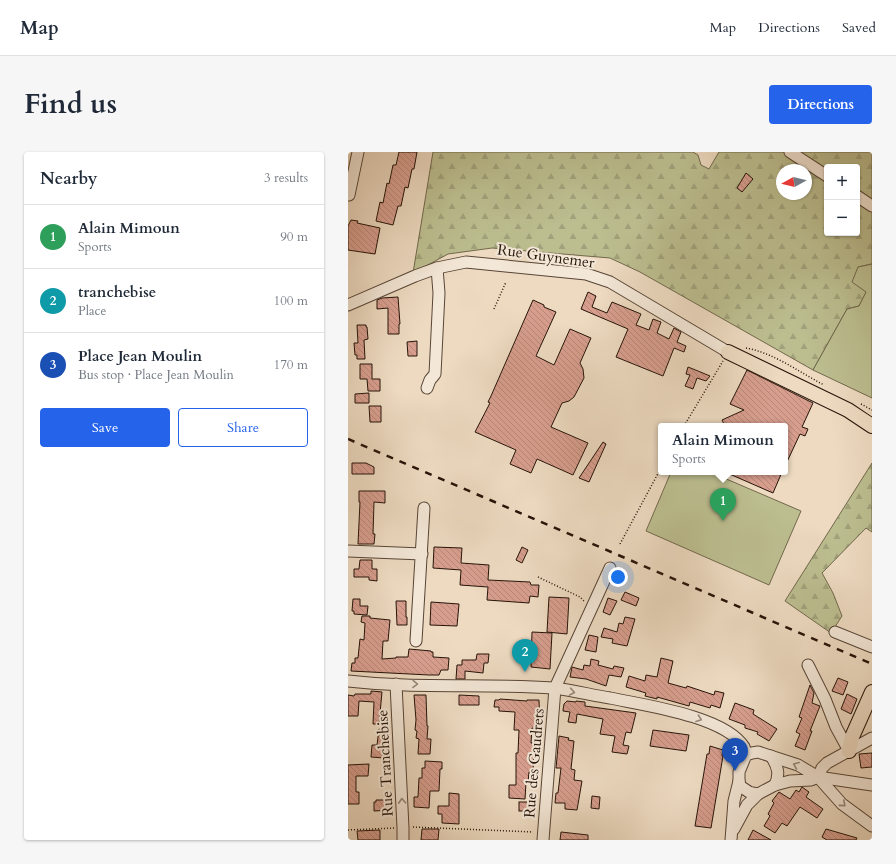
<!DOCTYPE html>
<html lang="en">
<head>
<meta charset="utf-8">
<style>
  body { margin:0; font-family:Cardo,serif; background:#f6f6f7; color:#1f2937 }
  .controls { position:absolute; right:12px; top:12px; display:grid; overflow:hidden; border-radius:4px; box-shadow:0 1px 3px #0004 }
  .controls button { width:36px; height:36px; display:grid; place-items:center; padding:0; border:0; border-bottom:1px solid #e0e1e3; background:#fff; color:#1f2937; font:20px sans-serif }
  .compass { position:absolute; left:428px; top:12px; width:36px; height:36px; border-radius:50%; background:#fff; box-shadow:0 1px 3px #0004; rotate:262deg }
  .you { position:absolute; left:270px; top:425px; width:14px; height:14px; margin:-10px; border:3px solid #fff; border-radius:50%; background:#1a73e8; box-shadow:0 0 0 6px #1a73e833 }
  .badge { display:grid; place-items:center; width:26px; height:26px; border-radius:50%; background:#2563eb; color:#fff; font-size:13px; font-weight:700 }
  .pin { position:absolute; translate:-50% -33px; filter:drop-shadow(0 1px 2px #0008) }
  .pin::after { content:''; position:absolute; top:21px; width:14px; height:12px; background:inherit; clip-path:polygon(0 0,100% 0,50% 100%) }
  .popup { position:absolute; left:310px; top:271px; width:130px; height:52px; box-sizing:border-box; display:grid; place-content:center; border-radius:4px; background:#fff; filter:drop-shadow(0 1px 3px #0005); font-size:13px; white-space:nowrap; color:#747a83 }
  .popup b { font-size:15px; color:#1f2937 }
  .popup::after { content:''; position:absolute; left:50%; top:100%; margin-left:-8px; border:8px solid transparent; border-top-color:#fff }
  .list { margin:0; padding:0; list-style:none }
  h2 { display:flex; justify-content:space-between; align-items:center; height:52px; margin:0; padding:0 16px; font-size:17px }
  h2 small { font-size:13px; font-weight:400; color:#747a83 }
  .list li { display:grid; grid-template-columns:26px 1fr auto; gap:12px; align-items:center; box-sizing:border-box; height:64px; padding:0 16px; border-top:1px solid #e0e1e3 }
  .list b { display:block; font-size:15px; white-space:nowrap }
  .list p { margin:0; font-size:13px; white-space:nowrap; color:#747a83 }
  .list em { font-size:13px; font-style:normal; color:#747a83 }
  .actions { display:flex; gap:8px; padding:12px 16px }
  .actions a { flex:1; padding:9px 0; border:1px solid #2563eb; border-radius:4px; text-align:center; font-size:14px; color:#2563eb }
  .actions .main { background:#2563eb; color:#fff }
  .map { position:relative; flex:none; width:524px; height:688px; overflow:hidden; border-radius:4px }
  header { display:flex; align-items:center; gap:24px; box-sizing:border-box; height:56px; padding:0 20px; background:#fff; border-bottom:1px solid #e0e1e3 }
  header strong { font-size:19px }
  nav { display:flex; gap:22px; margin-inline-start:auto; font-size:14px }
  .intro { display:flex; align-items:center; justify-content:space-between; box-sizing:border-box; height:96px; padding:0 24px }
  h1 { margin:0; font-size:28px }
  .button { padding:10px 18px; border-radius:4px; background:#2563eb; color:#fff; font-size:14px; font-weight:700 }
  main { display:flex; gap:24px; padding:0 24px }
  aside { flex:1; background:#fff; border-radius:4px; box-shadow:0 1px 3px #0004 }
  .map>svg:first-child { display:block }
  .forest { fill:url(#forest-firs); stroke:#71684c; fill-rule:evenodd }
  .garden { fill:#bcbe90; stroke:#71684c }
  .building { fill:url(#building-back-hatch); stroke:#261308 }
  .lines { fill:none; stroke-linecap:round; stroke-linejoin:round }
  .minor-casing { stroke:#584536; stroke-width:13 }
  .major-casing { stroke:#261308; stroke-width:16 }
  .path { stroke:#261308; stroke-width:1.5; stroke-dasharray:1 2; stroke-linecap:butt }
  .minor { stroke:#f3e7d7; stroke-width:11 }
  .major { stroke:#eddac1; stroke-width:14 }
  .rail { stroke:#261308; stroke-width:2.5; stroke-dasharray:7 7; stroke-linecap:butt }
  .oneway { stroke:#97887a }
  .labels { text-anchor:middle; stroke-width:4; stroke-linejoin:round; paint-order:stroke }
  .street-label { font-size:15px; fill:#261308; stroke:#f3e7d7 }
</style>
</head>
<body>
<header>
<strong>Map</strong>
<nav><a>Map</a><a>Directions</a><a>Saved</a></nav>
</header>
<div class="intro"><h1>Find us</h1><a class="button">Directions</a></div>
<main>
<aside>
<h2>Nearby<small>3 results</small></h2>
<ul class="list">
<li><span class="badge" style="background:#2e9e5b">1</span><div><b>Alain Mimoun</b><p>Sports</p></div><em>90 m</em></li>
<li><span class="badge" style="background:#0f9aa8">2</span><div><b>tranchebise</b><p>Place</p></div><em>100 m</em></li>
<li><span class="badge" style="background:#1a4fb4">3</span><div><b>Place Jean Moulin</b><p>Bus stop · Place Jean Moulin</p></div><em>170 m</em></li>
</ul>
<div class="actions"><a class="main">Save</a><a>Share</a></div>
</aside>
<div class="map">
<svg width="524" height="688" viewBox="0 0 524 688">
  <defs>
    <pattern id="forest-firs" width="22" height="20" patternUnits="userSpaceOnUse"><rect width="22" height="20" fill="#bcbe90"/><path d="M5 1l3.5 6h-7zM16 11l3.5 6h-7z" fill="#a1a27b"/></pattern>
    <pattern id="building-back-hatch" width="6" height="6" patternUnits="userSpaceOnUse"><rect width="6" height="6" fill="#d79e8e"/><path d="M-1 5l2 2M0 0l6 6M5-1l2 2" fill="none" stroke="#b88779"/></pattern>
  </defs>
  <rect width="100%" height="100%" fill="#eddac1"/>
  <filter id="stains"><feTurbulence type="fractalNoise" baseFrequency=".005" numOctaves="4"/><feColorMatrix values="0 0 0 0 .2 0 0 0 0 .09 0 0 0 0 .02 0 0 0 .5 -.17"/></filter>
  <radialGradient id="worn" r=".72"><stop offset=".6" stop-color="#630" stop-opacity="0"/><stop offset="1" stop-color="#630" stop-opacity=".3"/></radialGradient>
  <!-- forest -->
  <g class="forest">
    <path d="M85 0H345L350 3 353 13 361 17 371 0H524V112L510 115 519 139 511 154 499 157 465 218 292 120 262 106 144 96 100 102 65 121ZM479 15H509V81H479ZM434 18H458V42H434Z"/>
    <path d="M524 311V380L518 376 474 421 485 441 494 464 483 481 437 449Z"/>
  </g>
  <!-- garden -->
  <g class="garden">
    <path d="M524 112V246L465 218 499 157 511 154 518 140 504 130 510 115Z"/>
    <path d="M323 320H362L453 359 421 433 298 379Z"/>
  </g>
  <!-- building -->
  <g class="building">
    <path d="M51 0H69L66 17H64L60 36 57 35 53 54H50L45 73 28 69 32 50 35 51 39 31 41 32 45 13H48Z"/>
    <path d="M398 21 405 27 394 40 389 36Z"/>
    <path d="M3 68 10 69 9 71 32 76 27 102 0 98V74Z"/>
    <path d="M240 140 248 144 244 155 259 161 264 150 293 162 288 173 301 178 305 167 313 170 309 181 321 187 326 176 333 180 329 190 338 194 336 200 326 196 315 224 268 205 280 177 233 157Z"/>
    <path d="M50 145 52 172H51V182H40V156L29 157V148L34 146Z"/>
    <path d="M185 148 196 153V155L208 160 188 204 206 213 222 177 243 186 232 211 235 217 236 226 226 245 221 249 214 251 203 275 240 291 225 323 189 307 183 321 162 312 168 298 127 280 142 251 140 250 143 244Z"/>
    <path d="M9 173H18V175H19L20 187 16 188 17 207H9V203H7L6 191H10Z"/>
    <path d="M69 189V204H60L59 190Z"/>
    <path d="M12 212H24V227H32V239H20L19 227H12Z"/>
    <path d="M340 215 350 219 362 224 358 229 349 226 345 237 337 234 342 223 338 222Z"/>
    <path d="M399 218 465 251 454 275 460 277 457 284 452 282 437 314V274H377L374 268 396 258 382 252Z"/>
    <path d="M21 241V251H7V242Z"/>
    <path d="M21 254H33V270H22Z"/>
    <path d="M255 290 258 292 241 330 231 326Z"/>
    <path d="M4 311H18L26 315V322H4Z"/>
    <path d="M377 320H434L425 341Z"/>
    <path d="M11 339H37V351L26 350 25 382H27L26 392H10L12 350H11Z"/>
    <path d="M86 395 114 396 113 411 141 413 140 428 182 430 183 433H191L190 445 182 444 181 451 139 448 140 435 112 433 113 418 85 416Z"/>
    <path d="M174 395 180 398 174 411 168 408Z"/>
    <path d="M12 408H24V417H29V429L21 428V425H6V417H11Z"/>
    <path d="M277 440 291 446 288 454 273 448Z"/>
    <path d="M201 445 221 446 219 482 199 480Z"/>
    <path d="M260 446 269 449 262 463 255 460Z"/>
    <path d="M5 447H12V454H20L19 463 6 462V459H4Z"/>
    <path d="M48 449H58V465H59V473H49Z"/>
    <path d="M83 450 111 452 109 474 82 473Z"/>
    <path d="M14 464H22V466L42 468 40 489H35L34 507 48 506V505H60L61 497 83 499V500H85V505L101 506 100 518H93L91 523H81L3 519 4 511H7V506H10L12 487 16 488 17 471 13 470Z"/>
    <path d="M277 465 287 467 279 494 264 491 265 487 253 485 256 476 269 480 271 471 275 472Z"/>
    <path d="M184 480 204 481 202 517 183 515Z"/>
    <path d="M241 483 250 485 248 500 237 498Z"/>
    <path d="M129 502H141L140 511H136L135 521 117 519V527H108L109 513H114V508H128Z"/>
    <path d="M313 506 325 509 320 531 338 536 339 534 366 543 367 539 376 541 372 556 363 553 362 556 342 550 341 554 309 545V547L297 544 298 541 278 535 281 524 297 529 298 523 309 525Z"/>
    <path d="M243 507 251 509 250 513 265 517 266 514 276 516 273 525 261 523 258 534 238 527 222 525 224 515 235 518 236 513 242 514Z"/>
    <path d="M490 526 500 530 495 543 484 539Z"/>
    <path d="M462 533 466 541 464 551 472 554 462 579H464L457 598 447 594 452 582 448 580 454 566 451 565Z"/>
    <path d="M23 539 34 540 31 572H25L26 550 11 549 10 564H0V543L6 544 7 542H23Z"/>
    <path d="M499 542 509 547 503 562 493 557Z"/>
    <path d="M66 543H78L79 574H80L79 587H83L82 602H70L71 587 68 586 69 579 67 578 68 568Z"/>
    <path d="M111 543 131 544V553H111Z"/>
    <path d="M152 547 179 549V548H191L192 577 184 576 183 591H185V595H186L185 620H181L180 630H178L177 647 161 646V633H168V601H170L171 578H166L167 560 151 559V555H146L147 548H151Z"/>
    <path d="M219 549 228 550V549L237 550V554L288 561 283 581 278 580 275 593 281 594 279 602 264 600 267 584 252 582 255 567 229 562 228 571 220 570 222 560 215 559V558L216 552Z"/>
    <path d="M387 551 406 558 405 562 429 577 421 589 409 582 410 580 397 576V573L381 567Z"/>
    <path d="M31 577H37L36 606 23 605 24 593H29Z"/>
    <path d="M305 578 341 583 338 599 302 594Z"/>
    <path d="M211 584 221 586 220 588 226 589 223 617 227 618 226 628 234 629 229 658 217 657V651H207L208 641H210L213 616H208Z"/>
    <path d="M362 594 375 598 374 604H375L363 676 347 674 359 602H361Z"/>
    <path d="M524 601V615L513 616 511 602Z"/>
    <path d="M77 609 94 610V617H92L91 639H82L81 656 66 655V645H70L71 626H74V616H77Z"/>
    <path d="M21 612 20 624H8V640H11V652H0V613Z"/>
    <path d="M454 635 461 640 458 645 475 657 469 666 452 655 439 674 434 671 427 681 416 674 422 664 420 662 426 651 424 649 431 640 442 647 448 638 451 640Z"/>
    <path d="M101 641 111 642V672L94 671V662H90V654H101Z"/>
    <path d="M244 644 252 645 251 657 243 656Z"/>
    <path d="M28 648H39L40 651H44V658L26 659V650H28Z"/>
    <rect x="171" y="650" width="11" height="9"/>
    <path d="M74 677H91L90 688H73Z"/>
    <path d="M478 677 509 686 508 688H479L474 685Z"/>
    <path d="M32 678V688H10L9 679Z"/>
    <path d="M405 678 423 688H400Z"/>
    <path d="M213 680 240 683V688H212Z"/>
  </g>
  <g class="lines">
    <!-- minor casing -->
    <g class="minor-casing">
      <g id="minor">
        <path d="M442 0 479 24"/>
        <path d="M1 43 10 0"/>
        <path d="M509 44 524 54"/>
        <path d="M0 153 67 124 89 116 118 110 238 122 262 130 380 200"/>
        <path d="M79 236 82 228 87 222 91 141 89 116"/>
        <path d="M0 399 74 402"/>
        <path d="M487 480 524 495"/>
        <path d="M68 489 76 356"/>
        <path d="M460 513 477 547 488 575 501 599"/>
        <path d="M0 529C68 537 137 531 205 536 224 538 243 543 262 546 295 553 377 564 396 595 397 597 398 601 398 603"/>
        <path d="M48 532 55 676V688"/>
        <path d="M423 604C430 615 432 622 427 633"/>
        <path d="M470 625 463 628 442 629 427 633 410 642 401 640 392 634 391 629V620L398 603 404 601 410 600 450 613 470 625 524 633"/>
        <path d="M470 625 494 652 524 674"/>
        <path d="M470 625 474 616 479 611 524 586"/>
        <path d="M386 677 399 653 410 642"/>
        <path d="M195 688 207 536 262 416"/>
        <path d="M383 688 386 649 391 629"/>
      </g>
    </g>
    <!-- major casing -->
    <g class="major-casing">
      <g id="major">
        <path d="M380 200 500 258 524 274"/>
        <path d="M501 599 504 585 524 540"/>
      </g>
    </g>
    <!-- path -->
    <g class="path">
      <path d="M146 157 158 130"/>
      <path d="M398 196C426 201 451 220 476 233"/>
      <path d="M513 252 524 258"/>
      <path d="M336 274 375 209"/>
      <path d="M272 392 313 316"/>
      <path d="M190 425 232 445 236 449"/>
      <path d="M65 675 185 680"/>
      <path d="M0 678 46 676"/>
    </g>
    <!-- minor -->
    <use href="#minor" class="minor"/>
    <!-- major -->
    <use href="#major" class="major"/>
    <!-- rail -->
    <path class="rail" d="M0 287 524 512"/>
  </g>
  <!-- one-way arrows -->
  <defs><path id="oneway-chevron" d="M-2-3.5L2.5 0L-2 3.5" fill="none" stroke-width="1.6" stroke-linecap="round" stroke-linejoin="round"/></defs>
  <g class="oneway">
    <use href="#oneway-chevron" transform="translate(67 532) rotate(1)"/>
    <use href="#oneway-chevron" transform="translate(224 540) rotate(10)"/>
    <use href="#oneway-chevron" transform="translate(351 567) rotate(20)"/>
    <use href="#oneway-chevron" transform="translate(448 613) rotate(-158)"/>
    <use href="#oneway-chevron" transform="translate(54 649) rotate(-93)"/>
    <use href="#oneway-chevron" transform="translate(495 652) rotate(41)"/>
  </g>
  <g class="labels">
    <!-- street labels -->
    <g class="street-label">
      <text transform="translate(198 104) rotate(8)" y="5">Rue Guynemer</text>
      <text transform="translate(37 611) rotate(-93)" y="5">Rue Tranchebise</text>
      <text transform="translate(186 611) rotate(-85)" y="5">Rue des Gaudrets</text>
    </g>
  </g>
  <rect width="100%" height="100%" filter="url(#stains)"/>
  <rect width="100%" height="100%" fill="url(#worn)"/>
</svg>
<div class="controls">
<button>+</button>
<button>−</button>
</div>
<svg class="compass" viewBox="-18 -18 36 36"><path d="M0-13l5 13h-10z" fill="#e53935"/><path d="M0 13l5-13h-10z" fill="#747a83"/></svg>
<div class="you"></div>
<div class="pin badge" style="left:375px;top:369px;background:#2e9e5b">1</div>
<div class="popup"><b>Alain Mimoun</b>Sports</div>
<div class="pin badge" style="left:177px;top:520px;background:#0f9aa8">2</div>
<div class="pin badge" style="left:387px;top:619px;background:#1a4fb4">3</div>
</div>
</main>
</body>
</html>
